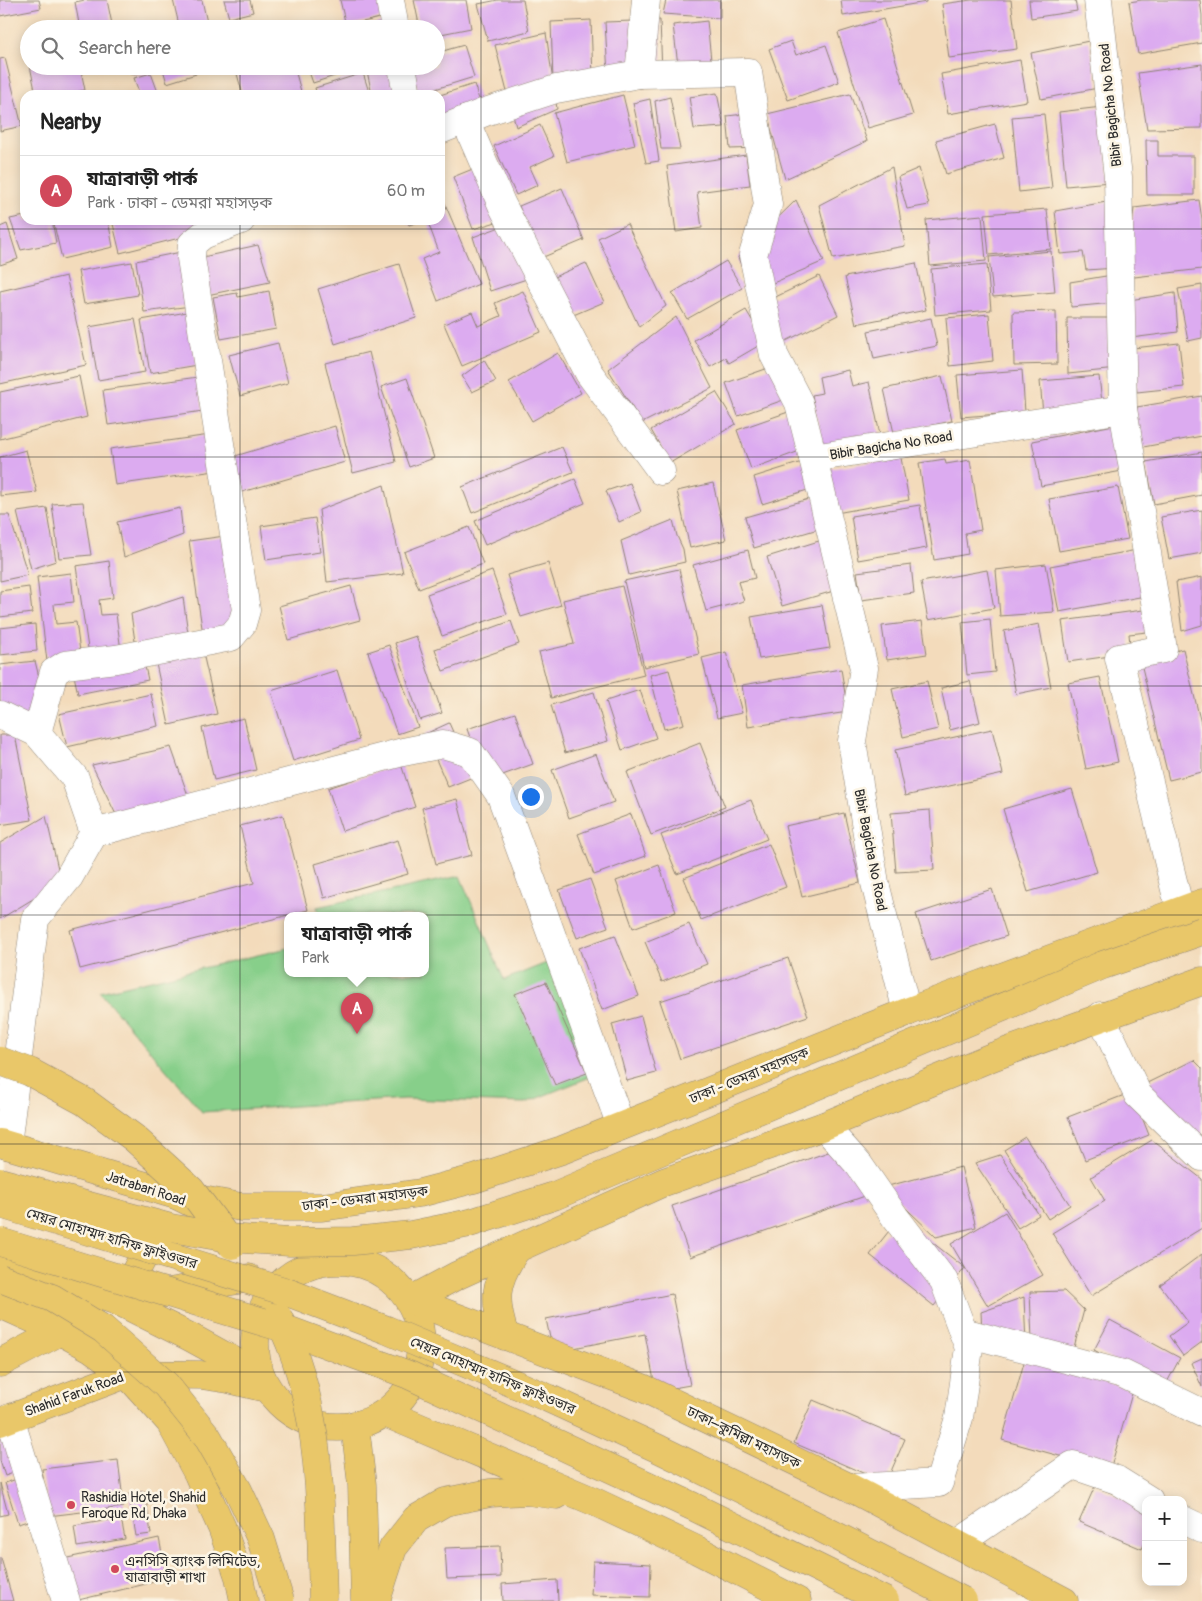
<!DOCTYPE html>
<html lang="en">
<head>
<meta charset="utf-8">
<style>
  body { margin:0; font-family:Pangolin,"Noto Sans Bengali",sans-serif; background:#f2f2f2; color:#222 }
  .controls { position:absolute; right:15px; bottom:15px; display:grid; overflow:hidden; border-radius:10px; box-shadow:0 2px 12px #0003 }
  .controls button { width:45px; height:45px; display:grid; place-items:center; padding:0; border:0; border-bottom:1px solid #e0e0e0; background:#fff; color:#222; font:25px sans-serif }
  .you { position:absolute; left:530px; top:796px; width:18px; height:18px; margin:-12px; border:4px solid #fff; border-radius:50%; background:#1a73e8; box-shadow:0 0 0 8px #1a73e833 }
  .badge { display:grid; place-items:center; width:32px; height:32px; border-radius:50%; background:#d1495b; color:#fff; font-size:16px; font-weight:700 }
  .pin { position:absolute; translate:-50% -41px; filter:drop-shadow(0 1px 2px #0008) }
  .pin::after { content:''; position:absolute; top:26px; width:18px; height:15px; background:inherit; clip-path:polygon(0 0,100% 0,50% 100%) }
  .popup { position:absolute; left:284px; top:912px; width:145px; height:65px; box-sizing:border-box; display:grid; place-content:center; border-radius:10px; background:#fff; filter:drop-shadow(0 1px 4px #0005); font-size:16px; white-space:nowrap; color:#767676 }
  .popup b { font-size:19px; color:#222 }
  .popup::after { content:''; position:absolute; left:50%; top:100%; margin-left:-10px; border:10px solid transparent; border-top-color:#fff }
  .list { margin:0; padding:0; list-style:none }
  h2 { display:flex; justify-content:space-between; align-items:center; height:65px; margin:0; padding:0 20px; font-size:21px }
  h2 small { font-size:16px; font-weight:400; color:#767676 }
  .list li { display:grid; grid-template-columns:32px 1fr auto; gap:15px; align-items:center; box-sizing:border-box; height:70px; padding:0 20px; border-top:1px solid #e0e0e0 }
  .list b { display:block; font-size:19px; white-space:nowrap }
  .list p { margin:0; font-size:16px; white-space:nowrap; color:#767676 }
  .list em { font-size:16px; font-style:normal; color:#767676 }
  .icon { flex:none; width:28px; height:28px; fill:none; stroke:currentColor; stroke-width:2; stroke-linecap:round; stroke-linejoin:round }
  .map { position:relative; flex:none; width:1202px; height:1601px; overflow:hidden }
  .search { position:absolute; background:#fff; box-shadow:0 2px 12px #0003; left:20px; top:20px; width:425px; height:55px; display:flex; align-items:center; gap:12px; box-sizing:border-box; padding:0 18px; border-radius:28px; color:#767676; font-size:19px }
  .panel { position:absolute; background:#fff; box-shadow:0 2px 12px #0003; left:20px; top:90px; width:425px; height:135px; border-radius:15px }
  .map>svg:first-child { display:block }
  .green { fill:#87cf8a; stroke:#597d5a }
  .building { fill:#dcabf0 }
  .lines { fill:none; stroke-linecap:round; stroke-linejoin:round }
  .minor-casing { stroke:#8f8373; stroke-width:29 }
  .major-casing { stroke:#8f8373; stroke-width:29 }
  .minor { stroke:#fff; stroke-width:28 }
  .major { stroke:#e9c769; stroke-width:28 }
  .highway-bridge-casing { stroke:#8f8373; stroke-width:29; stroke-linecap:butt }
  .highway-bridge { stroke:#e9c769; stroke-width:28 }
  .grid { fill:none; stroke:#2b2b2b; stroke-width:1; stroke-opacity:0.55 }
  .poi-dot { fill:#d1495b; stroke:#fcf5e5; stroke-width:2 }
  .labels { text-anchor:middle; stroke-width:5; stroke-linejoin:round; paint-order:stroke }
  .street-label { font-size:14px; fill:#2b2b2b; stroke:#fcf5e5 }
  .poi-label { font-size:14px; fill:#2b2b2b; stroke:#fcf5e5; text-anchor:start }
</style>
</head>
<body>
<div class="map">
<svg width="1202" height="1601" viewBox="0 0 1202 1601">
  <rect width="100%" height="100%" fill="#fcf5e5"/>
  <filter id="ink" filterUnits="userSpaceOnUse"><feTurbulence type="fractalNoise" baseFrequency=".02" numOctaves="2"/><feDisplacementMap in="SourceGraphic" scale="10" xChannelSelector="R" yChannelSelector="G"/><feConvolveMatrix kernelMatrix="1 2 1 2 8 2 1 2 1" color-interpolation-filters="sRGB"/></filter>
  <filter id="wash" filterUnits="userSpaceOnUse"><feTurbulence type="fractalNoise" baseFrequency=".0096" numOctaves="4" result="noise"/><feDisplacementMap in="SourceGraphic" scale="20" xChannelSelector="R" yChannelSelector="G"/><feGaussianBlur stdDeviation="1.12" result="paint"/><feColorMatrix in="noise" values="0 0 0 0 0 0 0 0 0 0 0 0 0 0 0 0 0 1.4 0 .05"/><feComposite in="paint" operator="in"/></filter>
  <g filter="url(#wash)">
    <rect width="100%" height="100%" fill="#f3dbbb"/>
    <!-- green -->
    <path class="green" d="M460 876 504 980 549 962 595 1075 525 1103 405 1099 202 1112 100 992 288 948V973H426V915H320L317 907Z"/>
    <g id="blocks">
      <!-- building -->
      <g class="building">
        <path d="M0 0H39L41 8 0 16Z"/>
        <path d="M85 0H107L113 29H80L75 2Z"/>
        <path d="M173 0H202L208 27 199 29H180Z"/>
        <path d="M224 0H250L253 12 229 18Z"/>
        <path d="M340 0H384L388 16 346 26Z"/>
        <path d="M414 0H466L471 28 436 35V29H420Z"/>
        <path d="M498 0H523L529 31 488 41 478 4Z"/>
        <path d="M666 0H720V18L663 14Z"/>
        <path d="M841 0H926V2L843 16Z"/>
        <path d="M971 0H1011L1017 49 949 58 942 4Z"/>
        <path d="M1029 0H1075L1077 11 1031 18Z"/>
        <path d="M1142 0H1200L1202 15V43L1138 54 1129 2Z"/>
        <path d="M883 19 913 115 868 128 838 33Z"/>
        <path d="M591 20 593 79 553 80 551 22Z"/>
        <path d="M660 20 662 73 608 75 605 22Z"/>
        <path d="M387 21 388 29H356V28Z"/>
        <path d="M707 21 712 70 679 73 673 25Z"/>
        <path d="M546 33 557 109 516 127 495 45Z"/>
        <path d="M791 41 796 55 826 45 839 82 788 100 769 49Z"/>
        <path d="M1089 41 1098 88 1041 99 1031 53Z"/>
        <path d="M464 45 474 77 419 94 410 66H436V53Z"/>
        <path d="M5 58 22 126 0 131V59Z"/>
        <path d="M1020 60 1027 101 948 114 941 74Z"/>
        <path d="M1202 64V128L1147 129 1138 73Z"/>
        <path d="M30 66H80L85 90 62 95H36Z"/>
        <path d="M130 66H155L156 70 132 74Z"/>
        <path d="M162 66H194L196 74 167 83Z"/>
        <path d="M239 66H294L302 95H243L235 67Z"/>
        <path d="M307 66H358L359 68 313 83Z"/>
        <path d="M366 66H397L403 95H372Z"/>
        <path d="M151 73 159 95H140L134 78Z"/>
        <path d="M363 73 370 95H317L315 88Z"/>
        <path d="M474 84 483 111 440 126V95Z"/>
        <path d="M717 93 724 127 694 129 689 97Z"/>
        <path d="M850 94 867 141 785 179 767 114Z"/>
        <path d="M623 95 635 145 567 162 554 113Z"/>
        <path d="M670 97 680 149H661L655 101Z"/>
        <path d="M650 99 659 161 646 163 633 103Z"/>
        <path d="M1102 107 1110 182 1066 186 1059 112Z"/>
        <path d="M753 113 759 148 730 149 727 116Z"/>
        <path d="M1044 114 1052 188 1019 192 1012 117Z"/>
        <path d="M995 124 1004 158 946 174 936 140Z"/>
        <path d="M540 125 554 156 530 167 538 185 516 195 494 146Z"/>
        <path d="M1146 140H1158V156H1194V195H1147Z"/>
        <path d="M746 155 750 185 697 192 702 228 676 232 667 166Z"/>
        <path d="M495 160 516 216 473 229 453 177Z"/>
        <path d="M892 167 905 246 833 259 819 205Z"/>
        <path d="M919 168 929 205 907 209 898 177Z"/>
        <path d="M562 188 584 240 541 258 519 206Z"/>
        <path d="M440 192 479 284 438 301 422 259 439 252 427 220H440Z"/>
        <path d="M796 200 824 261 750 293 738 257Z"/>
        <path d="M1199 200 1202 219V269L1126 278 1134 208Z"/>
        <path d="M1112 201 1117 268 1086 270 1083 252 1060 254 1055 211Z"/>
        <path d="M1047 209 1051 249 989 255 985 214Z"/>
        <path d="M982 215 986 261 930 266 926 220Z"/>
        <path d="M25 216V220H52L56 243 21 250 10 219Z"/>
        <path d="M53 220H108L113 247 62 259Z"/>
        <path d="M112 220H209L211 230 120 253Z"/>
        <path d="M407 220H424L409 225Z"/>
        <path d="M519 220 542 274 490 291 473 237Z"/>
        <path d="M7 224 18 259 0 265V227Z"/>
        <path d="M627 224 666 306 639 327 598 238Z"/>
        <path d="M258 245 270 282 207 295 198 258Z"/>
        <path d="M1051 251 1055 292 993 297 989 257Z"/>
        <path d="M181 252 191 306 144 312 136 261Z"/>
        <path d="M726 261 742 288 687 319 672 293Z"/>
        <path d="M132 262 138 295 84 304 78 271Z"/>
        <path d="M586 263 604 302 564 319 547 280Z"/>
        <path d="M916 263 926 310 856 324 845 277Z"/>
        <path d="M399 264 416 318 335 344 318 289Z"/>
        <path d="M987 264 991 310 935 315 931 269Z"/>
        <path d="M1112 275 1113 303 1071 307 1070 282Z"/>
        <path d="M66 276 86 365 0 384V291Z"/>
        <path d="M819 276 838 315 776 346 757 306Z"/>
        <path d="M1202 285V338L1188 341 1178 289Z"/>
        <path d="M269 291 276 329 221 339 213 297 237 293 238 297Z"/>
        <path d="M523 291 541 332 462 366 444 324 472 312 478 326 501 316 495 303Z"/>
        <path d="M1175 293 1178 332 1131 338 1129 300Z"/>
        <path d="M746 310 765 342 729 363 726 358 710 367 694 340Z"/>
        <path d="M1056 311 1057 364 1014 365 1013 312Z"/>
        <path d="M187 312 197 365 150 373 141 320Z"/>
        <path d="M989 314 993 361 950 366 946 318Z"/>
        <path d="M676 317 712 388 642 423 608 369Z"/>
        <path d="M931 318 937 346 874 359 868 331Z"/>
        <path d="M1067 318H1115L1117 369 1068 374Z"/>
        <path d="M135 319 145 372 98 380 89 327Z"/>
        <path d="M278 343 288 383 240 396 229 355Z"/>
        <path d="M1179 343 1184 387 1137 392 1133 348Z"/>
        <path d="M369 352 396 462 353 473 325 363Z"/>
        <path d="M558 353 581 393 532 421 509 382Z"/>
        <path d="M484 360 496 381 472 392 462 376Z"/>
        <path d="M777 365 789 398 738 416 726 383Z"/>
        <path d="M848 370 852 386 869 382 880 435 823 448 812 395 822 393 819 377Z"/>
        <path d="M1022 370 1025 412 961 417 957 375Z"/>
        <path d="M79 376 87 417 0 439V392Z"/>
        <path d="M942 376 952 421 894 433 884 389Z"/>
        <path d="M1099 376 1103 411 1044 425 1040 381Z"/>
        <path d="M198 377 203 411 108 425 103 390Z"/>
        <path d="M407 378 434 458 409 467 381 387Z"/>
        <path d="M716 392 736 424 670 463 651 430Z"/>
        <path d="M1202 396V436L1138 448 1131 408Z"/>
        <path d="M791 411 805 449 751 469 737 430Z"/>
        <path d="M1114 425 1122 471 1041 486 1032 441Z"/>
        <path d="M335 426 345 462 242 492 232 457Z"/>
        <path d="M217 434 222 470 115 485 110 449Z"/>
        <path d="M562 447 573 472 472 513 462 487Z"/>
        <path d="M26 450 37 492 0 496V457Z"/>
        <path d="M1202 452V495L1154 504 1146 462Z"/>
        <path d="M901 458 909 500 836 513 829 469Z"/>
        <path d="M945 459 946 464 970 460 981 530 965 533 968 554 934 560 919 463Z"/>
        <path d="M805 461 814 488 762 504 754 477Z"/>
        <path d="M575 479 585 503 485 545 475 521Z"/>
        <path d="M630 483 641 512 619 522 606 491Z"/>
        <path d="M713 483 726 540 690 548 677 491Z"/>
        <path d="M384 485 403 573 327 582 319 510Z"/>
        <path d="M1118 487 1128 539 1059 551 1049 499Z"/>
        <path d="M816 497 825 527 754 548 745 517Z"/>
        <path d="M83 502 91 555 59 558 52 504Z"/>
        <path d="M920 505 927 548 858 560 851 516Z"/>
        <path d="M47 508 56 561 31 569 17 512Z"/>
        <path d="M180 508 183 535 124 557 117 522Z"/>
        <path d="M1202 510V553L1169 559 1161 517Z"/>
        <path d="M0 515H9L28 575 0 581Z"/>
        <path d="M315 518 320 552 266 560 261 526Z"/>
        <path d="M673 520 677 536 683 549 685 562 629 575 621 541Z"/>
        <path d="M469 527 483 564 419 589 404 552Z"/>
        <path d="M232 535 247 635 204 641 189 541Z"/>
        <path d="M822 540 837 590 782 606 767 557Z"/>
        <path d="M748 550 755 578 738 582 744 601 706 611 693 565Z"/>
        <path d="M1137 550 1145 596 1059 612 1050 566Z"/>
        <path d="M109 561 113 598 99 600 101 615 116 614 122 658 90 662 76 566Z"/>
        <path d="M548 563 561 605 521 617 507 575Z"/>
        <path d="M1046 564 1054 612 1000 616 996 570Z"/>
        <path d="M911 565 914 593 861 600 857 572Z"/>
        <path d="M679 569 699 654 644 667 624 581Z"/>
        <path d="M987 570 994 608 928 620 921 582Z"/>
        <path d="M492 571 507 614 442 636 427 594Z"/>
        <path d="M71 573 74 602 54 604 56 624 76 622 82 666 48 670 37 577Z"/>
        <path d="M1202 577V625L1182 631 1176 582Z"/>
        <path d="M351 586 360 620 288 640 279 606Z"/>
        <path d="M622 586 644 675 551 698 539 652 574 644 563 600Z"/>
        <path d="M29 587 32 613 0 617V591Z"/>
        <path d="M183 597 190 648 137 655 131 614Z"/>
        <path d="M822 605 830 648 759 659 751 617Z"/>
        <path d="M1143 610 1147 632 1129 634 1131 653 1068 662 1062 621Z"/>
        <path d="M990 619 995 672 967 675 962 622Z"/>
        <path d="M511 621 519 644 443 671 435 649Z"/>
        <path d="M922 621 927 654 887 660 882 626Z"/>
        <path d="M35 624 37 651 0 655V628Z"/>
        <path d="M1039 624 1051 687 1016 694 1004 631Z"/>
        <path d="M416 636 442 713 420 720 395 643Z"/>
        <path d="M389 645 418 727 397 734 368 652Z"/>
        <path d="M202 649 217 714 169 725 155 659Z"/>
        <path d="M1183 649 1202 728V772L1169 780 1140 659Z"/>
        <path d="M726 652 742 713 717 718 702 658Z"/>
        <path d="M143 657 148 680 78 694 73 671Z"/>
        <path d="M35 661 49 718 6 724 0 701V665Z"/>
        <path d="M841 669 848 712 748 727 742 685Z"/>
        <path d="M337 670 359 740 293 761 271 691Z"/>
        <path d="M669 670 684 724 664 729 650 675Z"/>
        <path d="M1100 677 1118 762 1086 769 1068 683Z"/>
        <path d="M927 681 938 729 903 737 892 689Z"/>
        <path d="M970 681 980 722 950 730 941 688Z"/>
        <path d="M640 690 656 738 622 750 606 701Z"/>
        <path d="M594 692 608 741 565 753 551 705Z"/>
        <path d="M151 694 158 726 67 747 59 714Z"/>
        <path d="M515 713 533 764 486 781 467 729Z"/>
        <path d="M244 718 256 770 214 780 202 728Z"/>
        <path d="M449 723 473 777 448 787 425 734Z"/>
        <path d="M992 729 1003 774 905 796 895 750Z"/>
        <path d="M0 735H15L32 820 0 825Z"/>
        <path d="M700 743 725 807 651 835 627 772Z"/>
        <path d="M171 747 191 804 122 827 92 765Z"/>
        <path d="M596 754 614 802 569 818 552 770Z"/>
        <path d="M401 764 415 807 342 831 328 788Z"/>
        <path d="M1072 789 1097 872 1028 892 1003 809Z"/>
        <path d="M457 799 472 855 436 864 422 808Z"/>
        <path d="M751 800 767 839 677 874 661 835Z"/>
        <path d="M930 810 934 870 896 872 891 813Z"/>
        <path d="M844 813 860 883 802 897 785 826Z"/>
        <path d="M631 814 646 856 594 875 578 834Z"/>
        <path d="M283 815 308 910 80 969 70 930 254 883 240 826Z"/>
        <path d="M46 816 61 882 0 919V843Z"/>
        <path d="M398 840 408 874 324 898 315 864Z"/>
        <path d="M769 844 786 887 701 920 684 878Z"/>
        <path d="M659 865 676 912 633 928 616 881Z"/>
        <path d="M590 879 608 927 577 938 559 890Z"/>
        <path d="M992 889 1007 936 931 961 916 914Z"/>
        <path d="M689 924 707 964 662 982 645 942Z"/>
        <path d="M615 935 639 996 602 1010 579 948Z"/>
        <path d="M788 958 808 1016 680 1059 660 1001Z"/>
        <path d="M546 982 587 1073 555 1085 515 994Z"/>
        <path d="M641 1016 656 1073 627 1081 612 1024Z"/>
        <path d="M1194 1060 1202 1068V1145L1143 1085Z"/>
        <path d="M1132 1092 1149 1135 1085 1160 1068 1117Z"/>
        <path d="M1025 1137 1070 1205 1048 1219 1004 1150Z"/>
        <path d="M1152 1140 1202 1179V1228L1091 1296 1052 1233 1105 1201 1091 1177Z"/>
        <path d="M837 1149 868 1195 690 1257 672 1206Z"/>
        <path d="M1000 1155 1039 1215 1018 1228 975 1163Z"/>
        <path d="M961 1167 976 1227 936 1237 884 1187Z"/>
        <path d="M1005 1212 1043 1275 988 1306 951 1244Z"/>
        <path d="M900 1217 965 1268 934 1306 870 1255Z"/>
        <path d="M1202 1254V1342L1183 1356 1169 1336 1188 1322 1160 1285Z"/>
        <path d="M1064 1291 1084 1310 1073 1351 1032 1340 1030 1292Z"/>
        <path d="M672 1294 690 1385 656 1391 645 1334 553 1352 546 1319Z"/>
        <path d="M1024 1297 1026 1345 982 1333 981 1312Z"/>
        <path d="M1110 1320 1180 1358 1164 1388 1094 1350Z"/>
        <path d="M1202 1358V1387L1191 1363Z"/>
        <path d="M1025 1359 1133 1390 1110 1470 1002 1440Z"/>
        <path d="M813 1400 905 1439 886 1483 794 1443Z"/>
        <path d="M0 1432 19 1471 5 1476 0 1461Z"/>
        <path d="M118 1460 124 1507 48 1516 42 1469Z"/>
        <path d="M20 1478 34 1519 18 1524 5 1483Z"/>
        <path d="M0 1483 8 1514 0 1516Z"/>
        <path d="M1095 1486 1146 1508V1540L1142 1549 1079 1522Z"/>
        <path d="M145 1491 151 1534 136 1536 129 1493Z"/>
        <path d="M121 1518 125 1539 77 1547 74 1526Z"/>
        <path d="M159 1538 167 1579 74 1601 63 1559Z"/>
        <path d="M500 1546 501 1577 447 1579 445 1548Z"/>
        <path d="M0 1558H1L13 1601H0Z"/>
        <path d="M593 1561 651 1564 650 1597 591 1595Z"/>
        <path d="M557 1580 558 1601H503L502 1584Z"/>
      </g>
    </g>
  </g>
  <g filter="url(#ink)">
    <use href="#blocks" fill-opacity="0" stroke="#8f8373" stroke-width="1"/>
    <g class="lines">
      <!-- minor casing -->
      <g class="minor-casing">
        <g id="minor">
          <path d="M390 0 395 29"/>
          <path d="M402 66 407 95"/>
          <path d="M639 74 646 0"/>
          <path d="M465 120 502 205 589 373 661 471"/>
          <path d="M440 130 485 112 556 89 639 74 748 72 768 205 753 255 774 355 799 403 813 458"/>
          <path d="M1123 409 1163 649 1119 658 1180 910"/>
          <path d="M0 715 37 733 75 778 94 833 69 877 35 919 7 1145"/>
          <path d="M37 733 54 672 65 665 116 659 231 637 242 624 246 610 191 258 192 244 203 235 241 220"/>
          <path d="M94 833 403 752 443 744 470 752 501 796 621 1126"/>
          <path d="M907 1012 875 883 852 741 864 668 813 458 1123 409 1118 177 1098 0"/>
          <path d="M1101 1016 1138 1095 1202 1157"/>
          <path d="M824 1126 859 1165 895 1217 944 1281 969 1348 959 1418 939 1483 851 1488"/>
          <path d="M963 1332 1123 1374 1202 1413"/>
          <path d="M10 1418 66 1601"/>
          <path d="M1183 1520 1202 1529"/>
          <path d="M957 1544 1073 1465 1117 1480 1149 1500"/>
        </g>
      </g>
      <!-- major casing -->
      <g class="major-casing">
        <g id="major">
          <path d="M0 1143 176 1195 192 1203"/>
          <path d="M176 1195 241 1207H322L420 1193 474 1179 562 1150 907 1012 1202 903"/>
          <circle cx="338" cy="1344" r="83"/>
          <path d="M0 1264 41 1275 120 1302 190 1337 261 1376"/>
          <path d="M158 1294 249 1278"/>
          <path d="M411 1300 456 1276 664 1182 824 1126 992 1057 1202 981"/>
          <path d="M411 1300 643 1388 851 1488 1064 1601"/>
          <path d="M119 1302 159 1228"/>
          <path d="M0 1304 60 1331 91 1348 127 1374 170 1422 198 1474 222 1528 239 1577 244 1601"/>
          <path d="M505 1336C493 1300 494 1282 516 1250"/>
          <path d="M0 1363 72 1325"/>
          <path d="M385 1413 593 1501 697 1550 797 1601"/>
          <path d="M0 1422 127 1374 201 1375 228 1379 261 1387"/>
          <path d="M355 1425 362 1485 365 1601"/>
          <path d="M376 1601 393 1548 416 1519 445 1502 490 1493 527 1491 557 1495"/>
        </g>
      </g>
      <!-- minor -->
      <use href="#minor" class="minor"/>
      <!-- major -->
      <use href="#major" class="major"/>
      <!-- highway-bridge casing -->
      <g class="highway-bridge-casing">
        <g id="highway-bridge">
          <path d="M0 1061 30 1072 85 1102 134 1138 191 1190 232 1245"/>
          <path d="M0 1182 171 1228 228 1238 290 1242 353 1241 411 1235 470 1223 554 1196 1103 965 1202 931"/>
          <path d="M0 1204 287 1292 387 1330 548 1398 659 1449 813 1524 963 1601"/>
          <path d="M0 1242 280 1327 409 1375 692 1506 885 1601"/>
          <path d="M0 1278 52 1298 103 1329 166 1385 207 1436 238 1490 261 1539 280 1601"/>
          <path d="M278 1317C323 1405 320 1505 323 1601"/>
        </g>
      </g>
      <!-- highway-bridge -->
      <use href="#highway-bridge" class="highway-bridge"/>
    </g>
  </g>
  <!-- grid -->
  <path class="grid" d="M240 0V29M481 0V1601M721 0V1601M962 0V1601M240 66V95M240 220V1601M0 229H1202M0 457H1202M0 686H1202M0 915H1202M0 1144H1202M0 1372H1202"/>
  <!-- markers -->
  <g class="poi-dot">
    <circle cx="71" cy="1505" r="5"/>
    <circle cx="115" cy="1569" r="5"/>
  </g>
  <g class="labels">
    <!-- street labels -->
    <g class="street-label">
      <text transform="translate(1110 105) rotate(-96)" y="5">Bibir Bagicha No Road</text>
      <text transform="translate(891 445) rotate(-9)" y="5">Bibir Bagicha No Road</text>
      <text transform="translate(871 850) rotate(79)" y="5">Bibir Bagicha No Road</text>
      <text transform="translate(749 1075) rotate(-22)" y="5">ঢাকা - ডেমরা মহাসড়ক</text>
      <text transform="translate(146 1188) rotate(18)" y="5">Jatrabari Road</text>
      <text transform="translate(365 1198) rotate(-7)" y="5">ঢাকা - ডেমরা মহাসড়ক</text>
      <text transform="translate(112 1238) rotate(17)" y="5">মেয়র মোহাম্মদ হানিফ ফ্লাইওভার</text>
      <text transform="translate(493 1375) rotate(23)" y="5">মেয়র মোহাম্মদ হানিফ ফ্লাইওভার</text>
      <text transform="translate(74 1394) rotate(-20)" y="5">Shahid Faruk Road</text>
      <text transform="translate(744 1437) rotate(26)" y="5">ঢাকা–কুমিল্লা মহাসড়ক</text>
    </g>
    <!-- poi labels -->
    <g class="poi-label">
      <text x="81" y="1502">Rashidia Hotel, Shahid<tspan x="81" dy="16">Faroque Rd, Dhaka</tspan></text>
      <text x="125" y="1566">এনসিসি ব্যাংক লিমিটেড,<tspan x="125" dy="16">যাত্রাবাড়ী শাখা</tspan></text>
    </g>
  </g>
</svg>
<div class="controls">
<button>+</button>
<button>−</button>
</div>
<div class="you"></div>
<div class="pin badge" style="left:357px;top:1034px">A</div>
<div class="popup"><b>যাত্রাবাড়ী পার্ক</b>Park</div>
<div class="search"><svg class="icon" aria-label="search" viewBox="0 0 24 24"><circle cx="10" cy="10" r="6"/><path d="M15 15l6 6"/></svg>Search here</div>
<section class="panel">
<h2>Nearby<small></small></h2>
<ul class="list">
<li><span class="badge">A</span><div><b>যাত্রাবাড়ী পার্ক</b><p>Park · ঢাকা - ডেমরা মহাসড়ক</p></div><em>60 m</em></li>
</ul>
</section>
</div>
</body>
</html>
